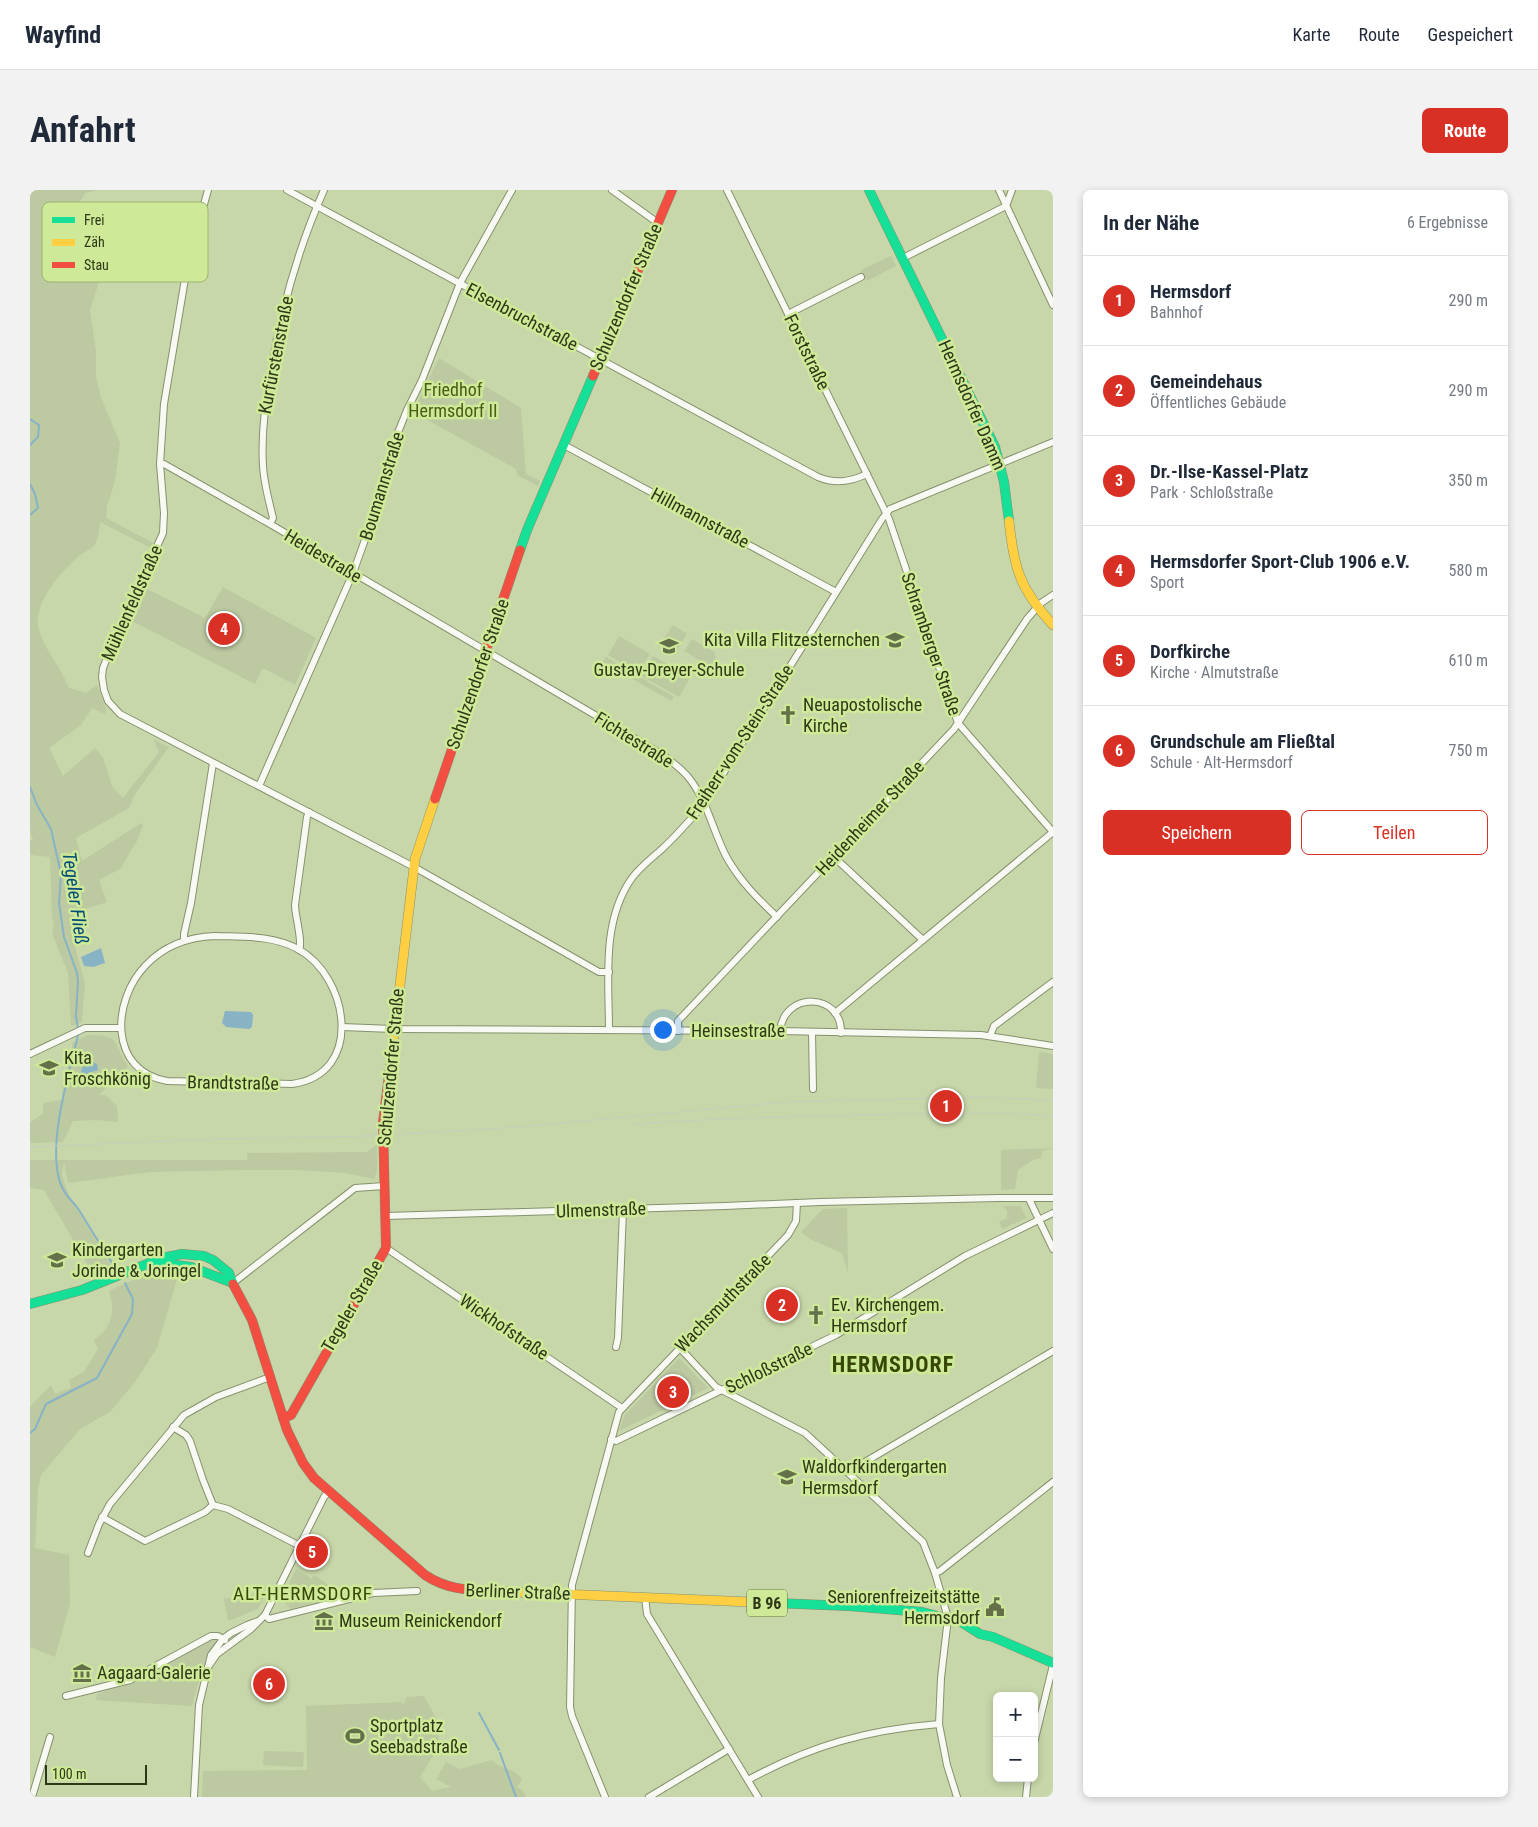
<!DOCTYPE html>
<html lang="de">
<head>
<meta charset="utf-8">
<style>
  body { margin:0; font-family:"Roboto Condensed",sans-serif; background:#f2f2f3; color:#1f2937 }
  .controls { position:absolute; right:15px; bottom:15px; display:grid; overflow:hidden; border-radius:8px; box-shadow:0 2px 8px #0003 }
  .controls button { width:45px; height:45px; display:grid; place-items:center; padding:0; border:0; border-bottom:1px solid #e0e1e3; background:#fff; color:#1f2937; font:25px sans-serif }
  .scale { position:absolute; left:15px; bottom:12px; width:102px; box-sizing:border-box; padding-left:5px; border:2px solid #2e3817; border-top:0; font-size:14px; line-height:18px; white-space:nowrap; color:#2e3817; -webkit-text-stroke:4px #cee998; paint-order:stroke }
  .you { position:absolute; left:632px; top:839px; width:18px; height:18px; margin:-12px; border:4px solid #fff; border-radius:50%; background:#1a73e8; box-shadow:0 0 0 8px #1a73e833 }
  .badge { display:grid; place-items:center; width:32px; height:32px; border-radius:50%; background:#d93025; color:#fff; font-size:16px; font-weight:700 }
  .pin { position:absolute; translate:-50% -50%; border:2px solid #fff; box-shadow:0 1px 5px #0006 }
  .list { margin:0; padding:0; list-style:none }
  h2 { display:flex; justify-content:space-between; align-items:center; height:65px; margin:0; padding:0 20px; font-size:21px }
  h2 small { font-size:16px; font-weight:400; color:#747a83 }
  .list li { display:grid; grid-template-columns:32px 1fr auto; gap:15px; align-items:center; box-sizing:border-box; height:90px; padding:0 20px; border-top:1px solid #e0e1e3 }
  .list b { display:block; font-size:19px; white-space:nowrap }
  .list p { margin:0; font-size:16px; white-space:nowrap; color:#747a83 }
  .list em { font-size:16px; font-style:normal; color:#747a83 }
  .actions { display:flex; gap:10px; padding:15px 20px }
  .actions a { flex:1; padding:11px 0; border:1px solid #d93025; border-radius:8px; text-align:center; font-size:18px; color:#d93025 }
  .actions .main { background:#d93025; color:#fff }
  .map { position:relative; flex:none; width:1023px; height:1607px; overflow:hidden; border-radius:8px }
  header { display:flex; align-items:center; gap:30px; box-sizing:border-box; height:70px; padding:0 25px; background:#fff; border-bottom:1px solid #e0e1e3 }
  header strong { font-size:24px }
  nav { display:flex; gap:28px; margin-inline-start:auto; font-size:18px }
  .intro { display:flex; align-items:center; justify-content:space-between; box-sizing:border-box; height:120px; padding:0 30px }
  h1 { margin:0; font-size:35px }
  .button { padding:12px 22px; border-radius:8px; background:#d93025; color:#fff; font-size:18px; font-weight:700 }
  main { display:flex; gap:30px; padding:0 30px }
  aside { flex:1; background:#fff; border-radius:8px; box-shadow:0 2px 8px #0003 }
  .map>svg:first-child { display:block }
  .green { fill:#bcc9a1 }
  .water { fill:#87b3c5 }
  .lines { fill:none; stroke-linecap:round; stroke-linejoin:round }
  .stream { stroke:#87b3c5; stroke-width:2 }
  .street-casing { stroke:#86916e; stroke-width:8 }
  .fast-casing { stroke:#86916e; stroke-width:10 }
  .slow-casing { stroke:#86916e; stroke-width:10 }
  .jam-casing { stroke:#86916e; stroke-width:10 }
  .street { stroke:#f7f9f2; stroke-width:6 }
  .fast { stroke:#16e098; stroke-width:9 }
  .slow { stroke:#ffcf43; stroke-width:9 }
  .jam { stroke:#f24e42; stroke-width:9 }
  .tram { stroke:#c8cdbe; stroke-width:1 }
  .labels { text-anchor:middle; stroke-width:5; stroke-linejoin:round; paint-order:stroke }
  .shield { fill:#cee998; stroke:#5e6d3e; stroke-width:1 }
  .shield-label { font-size:16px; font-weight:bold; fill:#2e3817 }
  .street-label { font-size:18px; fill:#2e3817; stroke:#cee998 }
  .park-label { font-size:18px; fill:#4a5d17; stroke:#cee998 }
  .poi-label { font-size:18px; fill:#2e3817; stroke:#cee998; text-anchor:start }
  .water-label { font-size:19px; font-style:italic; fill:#034c77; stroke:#cee998 }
  .neighbourhood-label { font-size:19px; letter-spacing:1px; fill:#374706; stroke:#cee998 }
  .district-label { font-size:22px; font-weight:bold; letter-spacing:1px; fill:#374706; stroke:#cee998 }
  .key { fill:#cee998; stroke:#9eb471; stroke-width:1 }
  .key-label { font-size:14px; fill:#2e3817 }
</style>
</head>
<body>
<header>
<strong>Wayfind</strong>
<nav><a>Karte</a><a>Route</a><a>Gespeichert</a></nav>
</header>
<div class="intro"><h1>Anfahrt</h1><a class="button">Route</a></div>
<main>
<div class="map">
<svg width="1023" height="1607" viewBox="0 0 1023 1607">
  <rect width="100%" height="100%" fill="#c8d7aa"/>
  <!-- green -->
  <g class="green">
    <path d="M0 0H103H69L55 3 50 12 57 35 74 76 60 120 66 161V187L71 208 90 253 85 291 77 316 76 328 123 353 121 358 70 332C69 340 69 350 63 357 60 360 54 362 50 365 33 379 4 412 8 436 13 459 31 476 39 498L56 503 67 495 76 518 75 524 62 518 51 535 19 558 33 586 65 558 73 568 82 596 93 608 129 562 123 549 139 557 105 604 99 618 46 648 52 671 111 633 113 635 108 649 90 679 69 690 77 712 43 723 44 731 50 752 44 754 55 793 52 832 41 836 38 783 22 743 24 735 22 727 20 667 0 665V650H3L0 641Z"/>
    <path d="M861 66 866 76 837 91 831 80Z"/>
    <path d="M409 168 491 218 496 284 510 291 508 296 487 285 486 279 383 222Z"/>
    <path d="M193 397 286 448 265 495 233 478 225 494 100 430 115 398 175 428Z"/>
    <path d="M643 435 657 444 647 460 632 451Z"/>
    <path d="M589 446 620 464 608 483 578 465Z"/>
    <path d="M662 449 684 462 686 467 681 475 676 474 654 461Z"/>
    <path d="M623 466 660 488 649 507 612 486Z"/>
    <path d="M576 467 644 507 641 511 573 472Z"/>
    <path d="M58 845C93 846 81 851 98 876L69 905H75L87 916 88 932 67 930 43 931 33 952 0 953V932L13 924V913L32 910 33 891 39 873 43 852Z"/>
    <path d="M1009 862 1023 864V899L1006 898Z"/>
    <path d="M347 954V980L344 989 315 983 268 980H211L120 982 38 993 34 972 32 985 41 1012 47 1018 68 1054 86 1078 63 1084 14 1000 0 998V970H217V963L337 962Z"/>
    <path d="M1023 958 1012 961 1011 968 1003 970 988 980 985 999 971 1000V960Z"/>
    <path d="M972 1016H991L996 1028 973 1039 969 1032 977 1028V1020Z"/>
    <path d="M817 1018 818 1083 812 1063 780 1049 771 1042 793 1019Z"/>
    <path d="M148 1082 147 1089 127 1158 105 1192 80 1222 50 1239 11 1285 8 1299 5 1358 39 1365 40 1414 25 1467 0 1457V1217L21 1195 25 1204 41 1198 39 1190 54 1182 68 1159 64 1150C82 1138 86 1121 79 1101 105 1088 118 1083 148 1082Z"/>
    <path d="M649 1168 678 1198 589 1241 594 1226Z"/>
    <path d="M266 1379 282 1389 284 1385 313 1405 260 1419 252 1409Z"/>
    <path d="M236 1403 228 1419 198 1431 194 1409Z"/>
    <path d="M182 1448 187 1451C174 1471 168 1492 162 1516L66 1510 67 1504 94 1495Z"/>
    <path d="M394 1506 408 1531 409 1556 390 1587 402 1601 421 1597 406 1589 416 1572 430 1579 462 1570C473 1582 482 1576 492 1589L487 1597 493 1601 496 1607H172L173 1581 277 1580 276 1516 371 1512 373 1515 377 1507Z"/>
    <path d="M234 1561 274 1562 273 1577 233 1575Z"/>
  </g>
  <!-- water -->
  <g class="water">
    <path d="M71 758 75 773 63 777 54 776 51 767Z"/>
    <path d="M195 821 221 822 223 825 222 837 219 839 196 837 192 833Z"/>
    <path d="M60 871 67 874 68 880 58 883V886L64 889 63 892C57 896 53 893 50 888 51 880 52 874 60 871Z"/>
  </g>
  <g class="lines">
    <!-- stream -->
    <g class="stream">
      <path d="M0 229 9 235 8 247 0 255"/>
      <path d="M0 294 5 304 8 318 0 325"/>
      <path d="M0 597 7 615 21 639 31 684 29 713 34 747 47 783 48 791 46 826 48 840"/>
      <path d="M48 845C39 885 16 956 31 995 36 1007 42 1010 49 1020 61 1039 72 1059 86 1078"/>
      <path d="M0 1243 5 1239 16 1214 67 1188 102 1124 103 1109 95 1093"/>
      <path d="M449 1523 469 1560"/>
      <path d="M470 1563 486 1607"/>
    </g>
    <!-- street casing -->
    <g class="street-casing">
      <g id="street">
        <path d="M178 0 158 71 134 214 130 274 134 323 133 343 83 453 73 478 72 487 74 500 78 511 90 524 384 677 569 782H579"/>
        <path d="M257 0 788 287C805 294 820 292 837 284"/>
        <path d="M582 0 628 33"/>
        <path d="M697 0 859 329 928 533 1023 642"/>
        <path d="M969 0 1023 115"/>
        <path d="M976 16 982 0"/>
        <path d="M74 52H85L158 71"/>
        <path d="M873 68 976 16"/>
        <path d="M758 124 831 87"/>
        <path d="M534 255 806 402"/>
        <path d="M130 274H134L240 334 633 565C642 572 652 579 659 588 678 612 683 642 697 668 710 691 728 709 747 727"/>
        <path d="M240 334 243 328C239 311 234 294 233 276 231 244 235 213 241 182 251 119 268 59 294 0"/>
        <path d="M229 596 323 383 341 333 367 245 377 220 392 190 430 93 482 0"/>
        <path d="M804 667 893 750"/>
        <path d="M185 746C213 747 242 745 268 759 319 787 335 884 262 894L137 891C79 881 81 811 116 775 134 756 159 747 185 746Z"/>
        <path d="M154 750V744L161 713 183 573"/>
        <path d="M269 760C273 751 265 726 265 715L277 627 279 622"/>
        <path d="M805 823 1023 642"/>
        <path d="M312 837 363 839 750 841 951 845 1023 856"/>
        <path d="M579 840C579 791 571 731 602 688 610 677 622 668 632 659 647 645 661 629 674 614L852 329 860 319 1023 252"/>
        <path d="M648 841V831L924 539 997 429 1011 413 1023 405"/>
        <path d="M750 841C754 801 812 802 811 843"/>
        <path d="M782 842 783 899"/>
        <path d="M960 846 964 836 1023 792"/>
        <path d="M0 864 55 838H91"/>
        <path d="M999 1009 1023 1059"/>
        <path d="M356 1026 695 1016 790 1012 968 1008H1023"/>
        <path d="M356 1058 592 1218"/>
        <path d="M203 1093 325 998 354 996"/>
        <path d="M586 1157 588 1148 593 1020"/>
        <path d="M650 1158 686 1197 775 1243 893 1352 905 1383 918 1428 911 1488 909 1534 917 1575 927 1607"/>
        <path d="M143 1237 156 1245 160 1251 173 1290 183 1315"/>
        <path d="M581 1249 586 1251 806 1145 935 1066 1023 1023"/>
        <path d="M818 1282 1023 1161"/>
        <path d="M183 1315 198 1319 270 1356"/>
        <path d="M72 1327 115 1351 175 1322 183 1315"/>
        <path d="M58 1363 69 1334 80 1314 154 1225 186 1207 240 1187"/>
        <path d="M905 1383 910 1381 1023 1292"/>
        <path d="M615 1407 617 1424 728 1607"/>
        <path d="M235 1425 239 1429 343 1403 387 1401"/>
        <path d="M178 1477 187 1464 221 1439 235 1425 294 1307 299 1301"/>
        <path d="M36 1506 100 1490 181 1446H188L195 1450"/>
        <path d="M1004 1553 1023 1475"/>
        <path d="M718 1590C782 1555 837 1540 909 1534"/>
        <path d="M2 1607 20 1547"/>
        <path d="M164 1607 169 1515 181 1465 193 1449 201 1443 217 1435 228 1431"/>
        <path d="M575 1607 542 1526 540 1517 542 1395 589 1222 758 1045 766 1031 767 1013"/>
        <path d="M619 1607 699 1559"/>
        <path d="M996 1607 998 1588"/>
      </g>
    </g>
    <!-- fast casing -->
    <g class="fast-casing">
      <g id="fast">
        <path d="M839 0 965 257 974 292 979 331"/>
        <path d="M490 360 497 340 563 186"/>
        <path d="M123 1072 161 1077 203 1093"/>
        <path d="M0 1114 52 1100 132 1068 152 1064 174 1066 183 1070 199 1083 203 1094"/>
        <path d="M721 1412 819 1416 892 1422 931 1432 950 1444 963 1447 1023 1473"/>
      </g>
    </g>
    <!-- slow casing -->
    <g class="slow-casing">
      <g id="slow">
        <path d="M979 331C984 379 990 399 1023 435"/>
        <path d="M361 870 385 669 405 609"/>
        <path d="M461 1401 721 1412"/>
      </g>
    </g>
    <!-- jam casing -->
    <g class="jam-casing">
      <g id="jam">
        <path d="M563 186 642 0"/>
        <path d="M405 609 490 360"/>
        <path d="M203 1094 222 1130 257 1240 273 1273 284 1288 395 1385C416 1399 436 1400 461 1401"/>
        <path d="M253 1228 261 1225 356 1058 353 932 361 870"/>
      </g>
    </g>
    <!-- street -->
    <use href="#street" class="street"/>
    <!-- fast -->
    <use href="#fast" class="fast"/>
    <!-- slow -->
    <use href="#slow" class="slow"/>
    <!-- jam -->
    <use href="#jam" class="jam"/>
    <!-- tram -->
    <g class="tram">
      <path d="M602 934C692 928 781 926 871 924 922 924 973 921 1023 926"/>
      <path d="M0 957 186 949 338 946 489 937 756 912 949 907 1023 910"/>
    </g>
  </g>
  <!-- icons -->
  <defs>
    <g id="school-bare" transform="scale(1.5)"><path d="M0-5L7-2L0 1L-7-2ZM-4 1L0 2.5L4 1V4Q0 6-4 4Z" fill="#64704a" stroke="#cee998" stroke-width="2.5" paint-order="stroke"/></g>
    <g id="church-bare" transform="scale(1.5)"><path d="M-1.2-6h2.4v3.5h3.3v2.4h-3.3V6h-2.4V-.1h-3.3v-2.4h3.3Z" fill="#64704a" stroke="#cee998" stroke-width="2.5" paint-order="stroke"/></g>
    <g id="civic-bare" transform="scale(1.5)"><path d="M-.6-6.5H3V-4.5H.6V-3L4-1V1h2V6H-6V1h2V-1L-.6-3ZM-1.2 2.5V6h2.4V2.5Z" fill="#64704a" stroke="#cee998" stroke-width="2.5" paint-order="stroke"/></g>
    <g id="museum-bare" transform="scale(1.5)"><path d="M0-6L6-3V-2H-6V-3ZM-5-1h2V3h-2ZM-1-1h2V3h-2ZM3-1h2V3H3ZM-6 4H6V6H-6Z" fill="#64704a" stroke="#cee998" stroke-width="2.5" paint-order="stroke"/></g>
    <g id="stadium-bare" transform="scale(1.5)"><path d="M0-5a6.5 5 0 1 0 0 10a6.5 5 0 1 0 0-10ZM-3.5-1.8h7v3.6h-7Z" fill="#64704a" stroke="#cee998" stroke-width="2.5" paint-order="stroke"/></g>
  </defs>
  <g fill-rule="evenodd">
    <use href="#school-bare" x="865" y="450"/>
    <use href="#school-bare" x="639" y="456"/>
    <use href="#church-bare" x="758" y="525"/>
    <use href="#school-bare" x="19" y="878"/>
    <use href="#school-bare" x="27" y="1070"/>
    <use href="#church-bare" x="786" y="1125"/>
    <use href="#school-bare" x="757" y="1287"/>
    <use href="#civic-bare" x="965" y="1417"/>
    <use href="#museum-bare" x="294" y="1431"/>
    <use href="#museum-bare" x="52" y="1483"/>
    <use href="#stadium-bare" x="325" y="1546"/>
  </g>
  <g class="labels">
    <!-- shield labels -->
    <rect class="shield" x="717" y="1399.5" width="40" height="27" rx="4"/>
    <g class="shield-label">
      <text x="737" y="1419">B 96</text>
    </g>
    <!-- street labels -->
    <g class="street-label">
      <text transform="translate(596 107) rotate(-67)" y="6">Schulzendorfer Straße</text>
      <text transform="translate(492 127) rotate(28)" y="6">Elsenbruchstraße</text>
      <text transform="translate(777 162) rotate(64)" y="6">Forststraße</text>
      <text transform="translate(246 165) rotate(-79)" y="6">Kurfürstenstraße</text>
      <text transform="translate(942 215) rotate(66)" y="6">Hermsdorfer Damm</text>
      <text transform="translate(352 296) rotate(-73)" y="6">Boumannstraße</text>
      <text transform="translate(670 328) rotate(28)" y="6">Hillmannstraße</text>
      <text transform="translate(293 366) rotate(31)" y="6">Heidestraße</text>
      <text transform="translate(102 413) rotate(-66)" y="6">Mühlenfeldstraße</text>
      <text transform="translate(901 454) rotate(71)" y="6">Schramberger Straße</text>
      <text transform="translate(448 484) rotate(-71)" y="6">Schulzendorfer Straße</text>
      <text transform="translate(604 550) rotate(32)" y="6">Fichtestraße</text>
      <text transform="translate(710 552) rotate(-57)" y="6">Freiherr-vom-Stein-Straße</text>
      <text transform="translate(840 628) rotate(-47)" y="6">Heidenheimer Straße</text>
      <text x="708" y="847">Heinsestraße</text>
      <text transform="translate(361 877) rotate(-85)" y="6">Schulzendorfer Straße</text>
      <text transform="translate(203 893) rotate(1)" y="6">Brandtstraße</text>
      <text transform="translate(571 1020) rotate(-2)" y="6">Ulmenstraße</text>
      <text transform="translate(693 1113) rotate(-46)" y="6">Wachsmuthstraße</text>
      <text transform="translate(322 1116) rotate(-60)" y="6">Tegeler Straße</text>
      <text transform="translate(474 1137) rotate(34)" y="6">Wickhofstraße</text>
      <text transform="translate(739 1178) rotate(-26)" y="6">Schloßstraße</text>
      <text transform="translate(488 1402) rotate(2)" y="6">Berliner Straße</text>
    </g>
    <!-- park labels -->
    <g class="park-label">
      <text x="423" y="206">Friedhof<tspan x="423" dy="21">Hermsdorf II</tspan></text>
    </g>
    <!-- poi labels -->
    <g class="poi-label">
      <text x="850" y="456" text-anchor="end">Kita Villa Flitzesternchen</text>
      <text x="639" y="486" text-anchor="middle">Gustav-Dreyer-Schule</text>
      <text x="773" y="521">Neuapostolische<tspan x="773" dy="21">Kirche</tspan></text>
      <text x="34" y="874">Kita<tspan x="34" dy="21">Froschkönig</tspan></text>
      <text x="42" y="1066">Kindergarten<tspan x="42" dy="21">Jorinde &amp; Joringel</tspan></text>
      <text x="801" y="1121">Ev. Kirchengem.<tspan x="801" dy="21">Hermsdorf</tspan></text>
      <text x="772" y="1283">Waldorfkindergarten<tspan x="772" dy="21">Hermsdorf</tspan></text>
      <text x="950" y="1413" text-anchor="end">Seniorenfreizeitstätte<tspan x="950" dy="21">Hermsdorf</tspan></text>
      <text x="309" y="1437">Museum Reinickendorf</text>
      <text x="67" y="1489">Aagaard-Galerie</text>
      <text x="340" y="1542">Sportplatz<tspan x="340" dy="21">Seebadstraße</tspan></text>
    </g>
    <!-- water labels -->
    <g class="water-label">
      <text transform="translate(46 708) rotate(82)" y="7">Tegeler Fließ</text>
    </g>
    <!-- neighbourhood labels -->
    <g class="neighbourhood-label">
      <text x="273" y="1410">ALT-HERMSDORF</text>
    </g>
    <!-- district labels -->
    <g class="district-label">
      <text x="863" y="1182">HERMSDORF</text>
    </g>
  </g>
  <!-- legend -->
  <rect x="12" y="12" width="166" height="80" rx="8" class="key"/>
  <rect x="22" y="27" width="23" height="6" fill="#16e098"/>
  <rect x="22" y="49" width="23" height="7" fill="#ffcf43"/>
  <rect x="22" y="72" width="23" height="6" fill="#f24e42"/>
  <g class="key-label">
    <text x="54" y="35">Frei</text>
    <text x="54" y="57">Zäh</text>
    <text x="54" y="80">Stau</text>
  </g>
</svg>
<div class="controls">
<button>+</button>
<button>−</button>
</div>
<div class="scale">100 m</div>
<div class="you"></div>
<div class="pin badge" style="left:916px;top:916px">1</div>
<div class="pin badge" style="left:752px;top:1115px">2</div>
<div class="pin badge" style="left:643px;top:1202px">3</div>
<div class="pin badge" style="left:194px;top:439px">4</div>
<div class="pin badge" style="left:282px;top:1362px">5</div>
<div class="pin badge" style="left:239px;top:1494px">6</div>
</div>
<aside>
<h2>In der Nähe<small>6 Ergebnisse</small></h2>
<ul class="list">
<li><span class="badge">1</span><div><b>Hermsdorf</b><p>Bahnhof</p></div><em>290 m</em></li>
<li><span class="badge">2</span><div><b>Gemeindehaus</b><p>Öffentliches Gebäude</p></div><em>290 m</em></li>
<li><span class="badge">3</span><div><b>Dr.-Ilse-Kassel-Platz</b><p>Park · Schloßstraße</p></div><em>350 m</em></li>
<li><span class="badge">4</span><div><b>Hermsdorfer Sport-Club 1906 e.V.</b><p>Sport</p></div><em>580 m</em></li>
<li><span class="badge">5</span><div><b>Dorfkirche</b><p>Kirche · Almutstraße</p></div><em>610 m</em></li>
<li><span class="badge">6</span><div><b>Grundschule am Fließtal</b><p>Schule · Alt-Hermsdorf</p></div><em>750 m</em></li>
</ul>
<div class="actions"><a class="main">Speichern</a><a>Teilen</a></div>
</aside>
</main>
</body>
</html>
